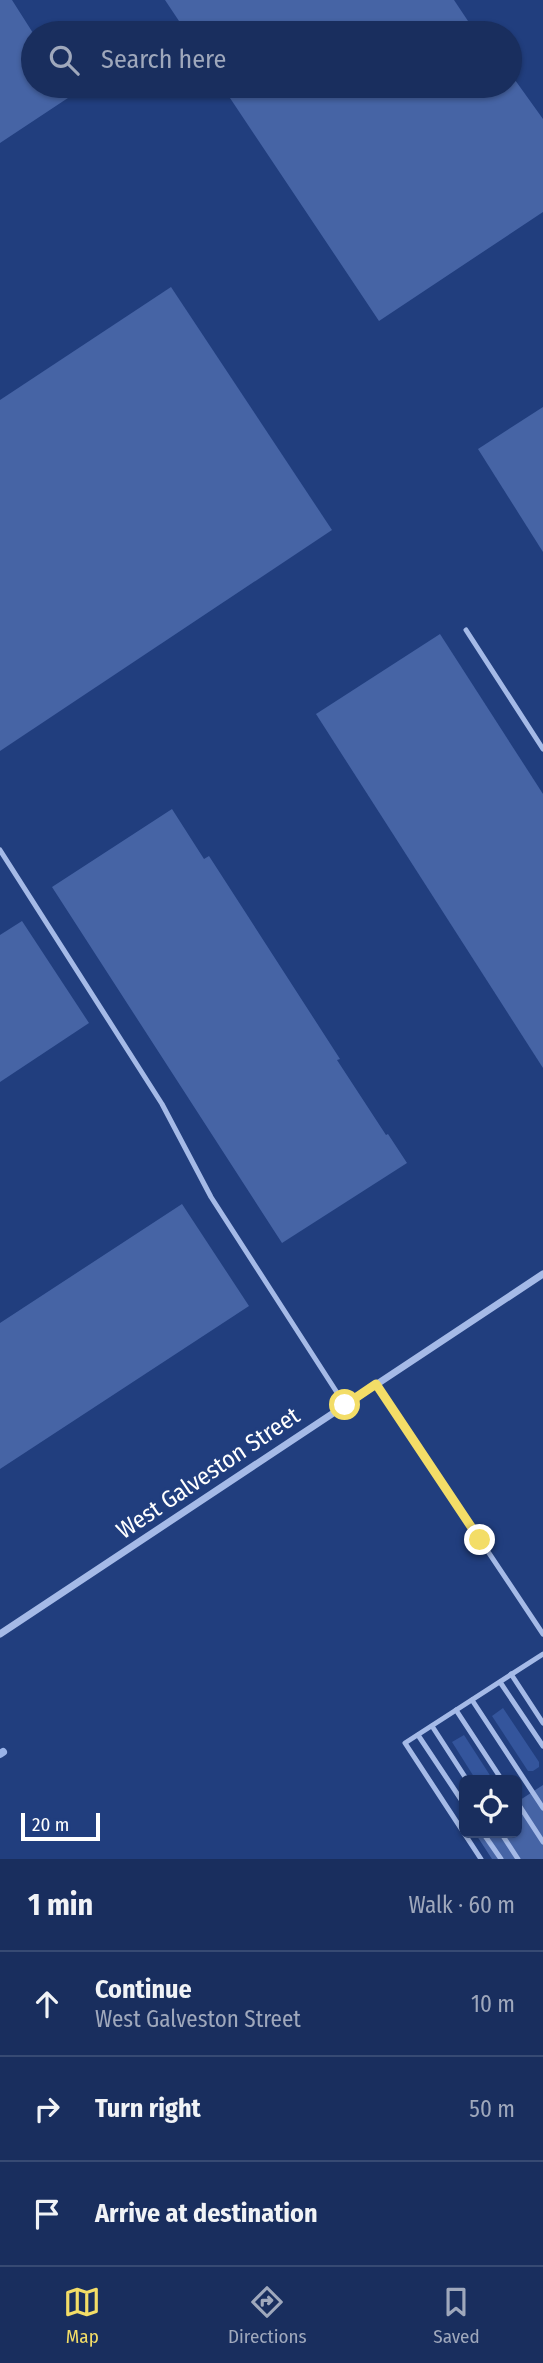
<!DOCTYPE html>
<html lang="en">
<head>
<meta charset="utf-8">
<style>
  body { margin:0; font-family:"Fira Sans Condensed",sans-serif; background:#223664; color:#f1f3f6 }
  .controls { position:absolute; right:21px; bottom:21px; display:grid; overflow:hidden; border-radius:10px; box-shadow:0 2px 5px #0004 }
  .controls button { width:63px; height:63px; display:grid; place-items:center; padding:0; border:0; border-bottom:2px solid #374a73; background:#192e5e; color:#f1f3f6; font:35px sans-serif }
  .scale { position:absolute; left:21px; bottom:18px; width:79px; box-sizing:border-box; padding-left:7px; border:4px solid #fff; border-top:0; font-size:19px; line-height:24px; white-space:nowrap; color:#fff; -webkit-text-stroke:5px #213e7e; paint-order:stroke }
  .stop { position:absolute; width:21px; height:21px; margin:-16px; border:5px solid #f3dd67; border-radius:50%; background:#fff }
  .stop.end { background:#f3dd67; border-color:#fff; box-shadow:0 2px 7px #0008 }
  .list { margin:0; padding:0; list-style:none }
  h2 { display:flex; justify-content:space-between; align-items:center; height:91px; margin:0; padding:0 28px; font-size:30px }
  h2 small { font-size:23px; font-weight:400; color:#9fa8bc }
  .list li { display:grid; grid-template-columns:46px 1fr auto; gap:21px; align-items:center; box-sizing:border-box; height:105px; padding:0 28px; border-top:2px solid #374a73 }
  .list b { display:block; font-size:26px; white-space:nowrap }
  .list p { margin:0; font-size:23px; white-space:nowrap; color:#9fa8bc }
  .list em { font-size:23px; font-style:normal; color:#9fa8bc }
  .icon { flex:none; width:38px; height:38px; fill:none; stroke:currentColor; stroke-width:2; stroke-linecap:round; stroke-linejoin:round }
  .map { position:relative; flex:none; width:543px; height:1859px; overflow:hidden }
  .search { position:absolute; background:#192e5e; box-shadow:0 2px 5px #0004; left:21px; right:21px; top:21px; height:77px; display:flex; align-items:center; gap:18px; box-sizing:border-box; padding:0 24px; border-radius:38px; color:#9fa8bc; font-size:26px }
  .sheet { height:406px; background:#192e5e }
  nav { display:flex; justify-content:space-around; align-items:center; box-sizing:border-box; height:98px; border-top:2px solid #374a73; background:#192e5e; font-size:19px; color:#9fa8bc }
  nav a { display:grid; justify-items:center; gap:4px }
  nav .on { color:#f3dd67 }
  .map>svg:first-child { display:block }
  .green { fill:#34559c }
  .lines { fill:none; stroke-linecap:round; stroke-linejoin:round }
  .stream { stroke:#99b3e8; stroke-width:8 }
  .building { fill:#4664a5 }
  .lane { stroke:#a5bae7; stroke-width:5 }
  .street { stroke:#a5bae7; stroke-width:7 }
  .route { stroke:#f3dd67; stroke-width:9 }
  .labels { text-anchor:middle; stroke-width:6; stroke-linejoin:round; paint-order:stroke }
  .street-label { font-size:24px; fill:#fff; stroke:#213e7e }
</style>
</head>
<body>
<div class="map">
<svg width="543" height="1859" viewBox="0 0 543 1859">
  <rect width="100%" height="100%" fill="#213e7e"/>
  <!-- green -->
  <g class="green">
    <path d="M503 1708 539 1762V1767L533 1771H528L492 1716Z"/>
    <path d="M464 1735 493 1780H476L452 1742Z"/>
  </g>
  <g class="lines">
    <!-- stream -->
    <path class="stream" d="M0 1754 3 1752"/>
  </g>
  <!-- building -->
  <g class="building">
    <path d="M0 0H12L33 33V86H69L74 94 0 143Z"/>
    <path d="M165 0H454L476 33H187Z"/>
    <path d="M510 73 543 119V212L379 321 222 86H510Z"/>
    <path d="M171 287 332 530 0 751V400Z"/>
    <path d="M543 407V552L478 449Z"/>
    <path d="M440 634 543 794V1068L316 714Z"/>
    <path d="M172 809 204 859 209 856 340 1059 337 1060 386 1135 388 1134 407 1163 282 1243 52 887Z"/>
    <path d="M22 921 89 1023 0 1082V935Z"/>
    <path d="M182 1204 249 1306 0 1469V1323Z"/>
    <path d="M543 1785V1859H492L475 1833H517V1802Z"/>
  </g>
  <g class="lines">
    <!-- lane -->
    <g class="lane">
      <path d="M466 630 543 749"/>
      <path d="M0 850 162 1104 211 1197 345 1405"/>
      <path d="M376 1384 543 1634"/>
      <path d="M511 1674 543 1723"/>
      <path d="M500 1682 543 1746"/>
      <path d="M472 1700 543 1808"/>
      <path d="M456 1710 502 1780"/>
      <path d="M432 1726 467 1780"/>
      <path d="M418 1735 464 1804"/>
      <path d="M517 1802 543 1842"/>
      <path d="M483 1833 501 1859"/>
      <path d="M501 1833 518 1859"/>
      <path d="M481 1859 405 1743 543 1654"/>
    </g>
    <!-- street -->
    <path class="street" d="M0 1634 543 1274"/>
  </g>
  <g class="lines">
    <!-- route -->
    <path class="route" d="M345 1405 376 1384 480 1540"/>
  </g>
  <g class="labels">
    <!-- street labels -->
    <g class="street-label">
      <text transform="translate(208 1473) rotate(-34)" y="8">West Galveston Street</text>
    </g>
  </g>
</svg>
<div class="controls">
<button><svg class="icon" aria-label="locate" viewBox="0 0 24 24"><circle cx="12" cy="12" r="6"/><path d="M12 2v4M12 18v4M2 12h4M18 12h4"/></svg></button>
</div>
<div class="scale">20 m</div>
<div class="stop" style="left:345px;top:1405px"></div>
<div class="stop end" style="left:480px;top:1540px"></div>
<div class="search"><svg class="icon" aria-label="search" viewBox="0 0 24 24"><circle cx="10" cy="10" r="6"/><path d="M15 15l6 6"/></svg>Search here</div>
</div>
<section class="sheet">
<h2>1 min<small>Walk · 60 m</small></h2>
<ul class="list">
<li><svg class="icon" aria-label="ahead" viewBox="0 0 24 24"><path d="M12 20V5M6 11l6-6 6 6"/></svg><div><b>Continue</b><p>West Galveston Street</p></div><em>10 m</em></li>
<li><svg class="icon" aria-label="right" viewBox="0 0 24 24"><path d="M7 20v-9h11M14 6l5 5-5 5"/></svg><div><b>Turn right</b></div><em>50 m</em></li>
<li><svg class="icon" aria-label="arrive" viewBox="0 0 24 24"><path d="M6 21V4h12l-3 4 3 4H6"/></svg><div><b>Arrive at destination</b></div></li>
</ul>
</section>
<nav>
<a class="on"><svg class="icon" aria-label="map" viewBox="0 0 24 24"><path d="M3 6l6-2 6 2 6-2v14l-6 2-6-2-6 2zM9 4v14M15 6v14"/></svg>Map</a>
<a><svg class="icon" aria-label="directions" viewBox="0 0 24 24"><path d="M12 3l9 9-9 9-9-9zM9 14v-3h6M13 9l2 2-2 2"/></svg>Directions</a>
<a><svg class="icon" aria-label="saved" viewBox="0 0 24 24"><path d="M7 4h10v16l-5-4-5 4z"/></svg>Saved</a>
</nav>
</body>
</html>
